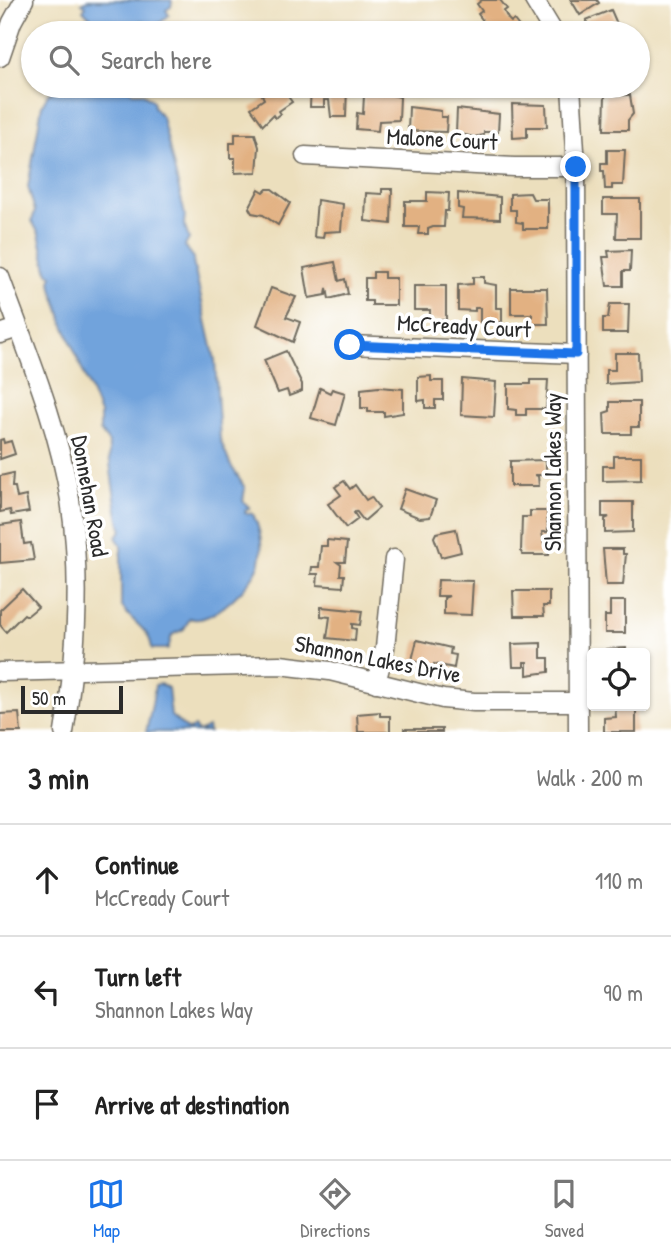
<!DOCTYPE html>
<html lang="en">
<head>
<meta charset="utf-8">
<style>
  body { margin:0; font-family:"Patrick Hand",sans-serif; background:#f2f2f2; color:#222 }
  .controls { position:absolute; right:21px; bottom:21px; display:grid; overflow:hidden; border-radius:7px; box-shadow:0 2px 5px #0004 }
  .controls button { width:63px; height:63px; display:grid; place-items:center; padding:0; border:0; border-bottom:2px solid #e0e0e0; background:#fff; color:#222; font:35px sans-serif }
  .scale { position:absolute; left:21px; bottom:18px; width:102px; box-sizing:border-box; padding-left:7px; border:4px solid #2b2b2b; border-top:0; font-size:19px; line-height:24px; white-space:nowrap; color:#2b2b2b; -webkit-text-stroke:5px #fff; paint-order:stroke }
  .stop { position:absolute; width:21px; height:21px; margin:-16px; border:5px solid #1a73e8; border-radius:50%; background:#fff }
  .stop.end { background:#1a73e8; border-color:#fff; box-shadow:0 2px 7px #0008 }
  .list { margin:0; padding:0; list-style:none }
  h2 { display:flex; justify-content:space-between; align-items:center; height:91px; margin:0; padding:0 28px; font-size:30px }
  h2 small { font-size:23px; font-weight:400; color:#767676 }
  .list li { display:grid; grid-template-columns:46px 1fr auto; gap:21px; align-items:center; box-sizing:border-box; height:112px; padding:0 28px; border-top:2px solid #e0e0e0 }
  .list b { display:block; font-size:26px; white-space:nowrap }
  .list p { margin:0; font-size:23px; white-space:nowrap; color:#767676 }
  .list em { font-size:23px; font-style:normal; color:#767676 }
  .icon { flex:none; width:38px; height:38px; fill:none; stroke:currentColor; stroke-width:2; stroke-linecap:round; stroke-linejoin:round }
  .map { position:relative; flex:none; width:671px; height:732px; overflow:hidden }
  .search { position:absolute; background:#fff; box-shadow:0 2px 5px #0004; left:21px; right:21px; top:21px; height:77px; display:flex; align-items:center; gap:18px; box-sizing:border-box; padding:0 24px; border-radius:38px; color:#767676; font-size:26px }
  .sheet { height:427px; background:#fff }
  nav { display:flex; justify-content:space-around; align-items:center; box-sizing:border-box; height:98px; border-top:2px solid #e0e0e0; background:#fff; font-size:19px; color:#767676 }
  nav a { display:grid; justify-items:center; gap:4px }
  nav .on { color:#1a73e8 }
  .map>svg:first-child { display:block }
  .water { fill:#71a3dc; stroke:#4e6784; stroke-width:2 }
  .building { fill:#e2b182 }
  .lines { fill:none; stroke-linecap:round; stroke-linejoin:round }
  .minor-casing { stroke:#6f6a5e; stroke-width:21 }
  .minor { stroke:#fff; stroke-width:18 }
  .route { stroke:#1a73e8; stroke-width:9 }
  .labels { text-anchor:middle; stroke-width:7; stroke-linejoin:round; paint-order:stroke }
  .street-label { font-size:23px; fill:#2b2b2b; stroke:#fff }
</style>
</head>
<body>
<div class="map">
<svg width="671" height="732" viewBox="0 0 671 732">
  <rect width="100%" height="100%" fill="#fff"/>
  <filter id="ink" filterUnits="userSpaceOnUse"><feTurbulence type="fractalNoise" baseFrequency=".0143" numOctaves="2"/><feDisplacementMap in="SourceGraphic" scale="14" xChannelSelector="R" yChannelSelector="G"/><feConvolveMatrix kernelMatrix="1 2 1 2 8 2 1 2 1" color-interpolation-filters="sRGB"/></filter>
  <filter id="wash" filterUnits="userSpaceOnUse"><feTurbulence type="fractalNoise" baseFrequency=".00686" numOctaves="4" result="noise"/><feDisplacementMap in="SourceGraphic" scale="28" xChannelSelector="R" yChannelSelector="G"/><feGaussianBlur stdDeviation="1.57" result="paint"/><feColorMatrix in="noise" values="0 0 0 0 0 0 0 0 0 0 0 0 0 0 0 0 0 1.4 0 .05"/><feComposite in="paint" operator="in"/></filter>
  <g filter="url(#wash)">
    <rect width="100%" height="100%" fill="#ecdfbd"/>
    <!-- water -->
    <g class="water">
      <path d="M88 0H171L172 1 171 7 166 10 169 15 160 23 148 26 145 21H140L129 33 126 26C104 22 98 28 83 10L86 6 82 3Z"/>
      <path d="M61 86H126L133 93H143L153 101 154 107 162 117 185 215 184 224 189 239 185 246 194 258 193 262 215 360 220 439 230 464 245 488 243 501 250 508 246 509 245 513 253 514C260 529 264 544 260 562 256 581 211 627 190 618L184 629 172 635 168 649H152C150 628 131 623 121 605V545L116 537 122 530C118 525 107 449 109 443L100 431V414L62 320C60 305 48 288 52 275L48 273 39 234 32 221 35 211 28 187 42 105 48 94Z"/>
      <path d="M160 684 168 688 171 716 188 730 194 727 199 732 208 727 209 732H146C150 715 153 703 155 685Z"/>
    </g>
    <g id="blocks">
      <!-- building -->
      <g class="building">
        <path d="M482 0H500L507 9 504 11 508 19 511 22 514 20 521 29 516 33H484L489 29 478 14 482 11 477 4Z"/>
        <path d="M571 0H597L599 3 580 15Z"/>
        <path d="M611 10 621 33H583L590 30 586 20Z"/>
        <path d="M262 86H291L284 91 292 102 279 111 281 114 275 118 273 115 263 125 251 108 264 99 262 95 267 92Z"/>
        <path d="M311 86H347L346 117H331L329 100H324V107H310Z"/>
        <path d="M380 92 400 97 399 120 379 121 378 131 356 129 357 113 363 114 364 95H380Z"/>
        <path d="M605 95H630L633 114 628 120V130H604Z"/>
        <path d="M512 104 546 105 547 127H527V137L513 138Z"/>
        <path d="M409 107 441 111V117H447L446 132 408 131Z"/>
        <path d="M457 109 499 114 498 132H484V135L474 137 456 133Z"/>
        <path d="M235 134H255L259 147 257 172 235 173V158H230V143H235Z"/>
        <path d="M607 150H625L623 185H612V189H605L604 171H601V163H607Z"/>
        <path d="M259 189 264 192 267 189H272L290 203 278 225 263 215 252 213 249 208Z"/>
        <path d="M382 189H392L391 224 365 221 366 193 382 194Z"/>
        <path d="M427 192 449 193 448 211H445L444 227H433L428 229V234H418L419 227H405V201H427Z"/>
        <path d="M458 193 500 197V219L462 218 463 209 458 208Z"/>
        <path d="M530 193 533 199H548V229H523V223L516 222V210H510V194Z"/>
        <path d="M603 199H640V238H616L617 214H603Z"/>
        <path d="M317 200 343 204 341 231 324 232 323 238 314 237Z"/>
        <path d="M631 250 630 271H623V286H607L603 257H609L608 251Z"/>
        <path d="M335 262 339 281 345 279 348 294 329 299 327 288 326 295 309 298 304 268Z"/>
        <path d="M373 272H384V278H396V305H372V301H365V278H373Z"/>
        <path d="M473 277H484V283L496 285V308H502V322L480 323V308H475V311L458 310V285L473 284Z"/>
        <path d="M414 286H446V320H430V310H414Z"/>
        <path d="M271 288 296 297 286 317 300 322 293 342 257 325Z"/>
        <path d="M511 288H547L548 324H532V314H511Z"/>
        <path d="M610 304H629L628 333H603V318H608Z"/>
        <path d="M286 351 302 384V391L289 396 287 390 278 393 264 360Z"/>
        <path d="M615 353H638L639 382 606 384V370H615Z"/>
        <path d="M431 376V381H443V400H435V408H425V400L418 401V377Z"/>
        <path d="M462 379 496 382 494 417 461 415Z"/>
        <path d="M531 380H548L546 409H526V415H516V410L508 409V384H531Z"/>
        <path d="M379 387 403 389V413L384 416V412H368V408H361V389Z"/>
        <path d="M320 388 330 393 332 389 345 393 336 425 311 418Z"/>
        <path d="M610 402H639V427H631V434H605L604 413 610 411Z"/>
        <path d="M3 439 4 443 11 441 15 454 0 459V440Z"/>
        <path d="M614 456H641V480L603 481V466H614Z"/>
        <path d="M546 460V475H535L538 476 539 486H510V461Z"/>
        <path d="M13 473 12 487H15L17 498 26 496 29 512 11 515 10 510 0 512V476Z"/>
        <path d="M344 481 350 489 355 485 366 500 371 497 379 508 364 521 356 511 354 513 358 519 346 528 328 504 341 495 335 487Z"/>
        <path d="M405 489 436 500 430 517 420 518 398 509Z"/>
        <path d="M602 502H633V532L605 533V519L609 517H602Z"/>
        <path d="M530 511H547L548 532H542L544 544H549V555H523L521 552 522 517H530Z"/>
        <path d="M21 522 24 544 31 543 34 560 0 563V525Z"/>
        <path d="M456 529 461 552 441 557 434 537 436 533Z"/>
        <path d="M327 540 347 542 345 562H337L341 565 340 575H344L343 587 317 585 318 574H311L312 567H319L321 546H327Z"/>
        <path d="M603 549H623V554H626L623 585H606Z"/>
        <path d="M438 580 473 581 471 615 444 614V598L449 596H437Z"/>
        <path d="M22 589 38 607 27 616 24 614 6 632 0 625V610Z"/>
        <path d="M513 591H549V606H543L544 616H514Z"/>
        <path d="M610 601H625V633H605V616H610Z"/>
        <path d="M321 607 362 611 360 625 352 624V628L356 629 355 641 327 638 330 617 321 616Z"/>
        <path d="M417 640 451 648 450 654 456 655 454 668 434 664 433 668 412 660Z"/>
        <path d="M541 643V658H549V672L527 675V662H524V667H513L512 644Z"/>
        <path d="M626 648V653H606V649Z"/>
        <path d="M615 706H636V732H604V718L616 717Z"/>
        <path d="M380 712V716H390V732H358L357 714Z"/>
        <path d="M19 713 21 732H0V714Z"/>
        <rect x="404" y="729" width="38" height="3"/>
      </g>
    </g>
  </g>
  <g filter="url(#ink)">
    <use href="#blocks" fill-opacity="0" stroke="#6f6a5e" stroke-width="2"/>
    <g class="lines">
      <!-- minor casing -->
      <g class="minor-casing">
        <g id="minor">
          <path d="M534 0 554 33"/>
          <path d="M0 57 12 22 24 0"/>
          <path d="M571 86 576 167 578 732"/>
          <path d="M305 156 514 167H576"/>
          <path d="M0 277C26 349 58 423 70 500 82 578 77 655 64 732"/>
          <path d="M0 334 18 328"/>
          <path d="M350 345 577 354"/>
          <path d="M0 672 280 665 330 671 443 699 474 702H578"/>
          <path d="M376 683 385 648 394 559"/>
        </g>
      </g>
      <!-- minor -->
      <use href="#minor" class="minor"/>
    </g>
  </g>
  <g class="lines" filter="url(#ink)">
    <!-- route -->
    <path class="route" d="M350 345 576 354V167"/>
  </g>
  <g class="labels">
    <!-- street labels -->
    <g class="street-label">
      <text transform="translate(442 139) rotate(3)" y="8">Malone Court</text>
      <text transform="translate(464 326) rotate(3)" y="8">McCready Court</text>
      <text transform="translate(553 472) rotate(-90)" y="8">Shannon Lakes Way</text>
      <text transform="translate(90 496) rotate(80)" y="8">Donnehan Road</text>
      <text transform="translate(378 659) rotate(11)" y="8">Shannon Lakes Drive</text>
    </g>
  </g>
</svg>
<div class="controls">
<button><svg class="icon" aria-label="locate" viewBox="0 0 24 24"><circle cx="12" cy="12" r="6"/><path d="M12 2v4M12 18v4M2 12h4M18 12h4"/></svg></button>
</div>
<div class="scale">50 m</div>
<div class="stop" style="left:350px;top:345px"></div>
<div class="stop end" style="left:576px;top:167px"></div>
<div class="search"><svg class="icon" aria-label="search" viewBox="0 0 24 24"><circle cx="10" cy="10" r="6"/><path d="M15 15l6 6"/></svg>Search here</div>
</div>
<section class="sheet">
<h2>3 min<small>Walk · 200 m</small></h2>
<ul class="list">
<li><svg class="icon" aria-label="ahead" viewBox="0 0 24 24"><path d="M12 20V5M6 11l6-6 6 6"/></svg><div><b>Continue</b><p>McCready Court</p></div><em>110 m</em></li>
<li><svg class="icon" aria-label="left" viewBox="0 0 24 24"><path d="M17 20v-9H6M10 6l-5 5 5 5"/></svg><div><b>Turn left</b><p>Shannon Lakes Way</p></div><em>90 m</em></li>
<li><svg class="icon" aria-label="arrive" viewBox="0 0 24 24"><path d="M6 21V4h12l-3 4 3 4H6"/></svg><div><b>Arrive at destination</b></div></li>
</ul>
</section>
<nav>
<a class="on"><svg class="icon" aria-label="map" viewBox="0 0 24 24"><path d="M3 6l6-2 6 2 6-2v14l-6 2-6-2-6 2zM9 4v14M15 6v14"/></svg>Map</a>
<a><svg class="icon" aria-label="directions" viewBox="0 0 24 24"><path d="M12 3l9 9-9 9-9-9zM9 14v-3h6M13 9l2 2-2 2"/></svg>Directions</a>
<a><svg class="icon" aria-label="saved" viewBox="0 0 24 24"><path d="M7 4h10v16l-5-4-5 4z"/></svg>Saved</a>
</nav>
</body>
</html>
